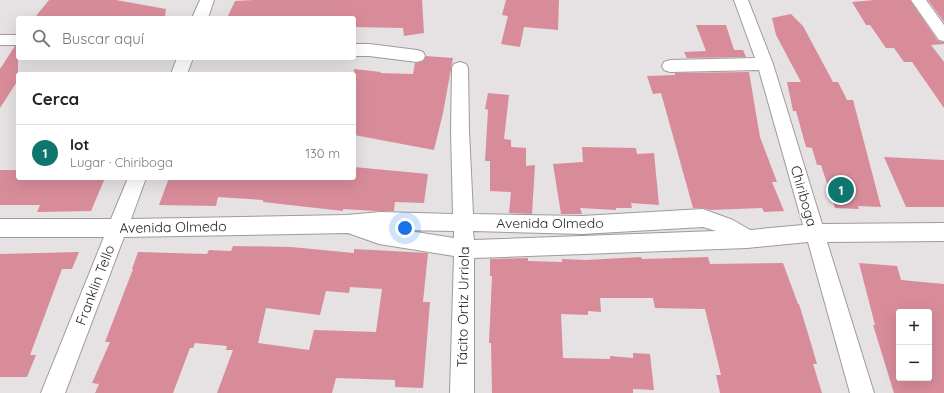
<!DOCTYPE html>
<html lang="es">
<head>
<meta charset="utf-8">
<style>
  body { margin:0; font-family:Quicksand,sans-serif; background:#f6f6f6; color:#222 }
  .controls { position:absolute; right:12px; bottom:12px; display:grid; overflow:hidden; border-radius:4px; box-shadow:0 4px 16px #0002 }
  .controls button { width:36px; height:36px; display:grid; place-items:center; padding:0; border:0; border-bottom:1px solid #e0e0e0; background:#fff; color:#222; font:20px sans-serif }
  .you { position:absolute; left:405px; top:228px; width:14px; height:14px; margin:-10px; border:3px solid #fff; border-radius:50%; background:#1a73e8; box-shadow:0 0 0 6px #1a73e833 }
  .badge { display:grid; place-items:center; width:26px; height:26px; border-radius:50%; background:#0f766e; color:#fff; font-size:13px; font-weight:700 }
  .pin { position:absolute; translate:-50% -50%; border:2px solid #fff; box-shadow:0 1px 4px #0006 }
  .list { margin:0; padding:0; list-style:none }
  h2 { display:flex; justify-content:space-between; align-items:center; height:52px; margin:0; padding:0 16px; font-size:17px }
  h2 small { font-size:13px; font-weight:400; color:#767676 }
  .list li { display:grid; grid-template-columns:26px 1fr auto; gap:12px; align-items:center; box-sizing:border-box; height:56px; padding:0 16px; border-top:1px solid #e0e0e0 }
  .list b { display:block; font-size:15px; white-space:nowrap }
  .list p { margin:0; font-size:13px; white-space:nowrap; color:#767676 }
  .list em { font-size:13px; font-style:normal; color:#767676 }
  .icon { flex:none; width:22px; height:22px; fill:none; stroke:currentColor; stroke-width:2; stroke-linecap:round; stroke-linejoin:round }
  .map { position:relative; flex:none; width:944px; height:393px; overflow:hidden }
  .search { position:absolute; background:#fff; box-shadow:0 4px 16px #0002; left:16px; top:16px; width:340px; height:44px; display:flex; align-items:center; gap:10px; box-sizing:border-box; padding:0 14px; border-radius:4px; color:#767676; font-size:15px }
  .panel { position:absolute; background:#fff; box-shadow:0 4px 16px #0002; left:16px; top:72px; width:340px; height:108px; border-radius:4px }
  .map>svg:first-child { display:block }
  .building { fill:#d88c9a; fill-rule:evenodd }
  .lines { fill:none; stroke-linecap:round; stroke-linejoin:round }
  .street-casing { stroke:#9f9b9b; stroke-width:2 }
  .street { fill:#fff; fill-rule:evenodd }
  .labels { text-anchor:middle; stroke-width:3.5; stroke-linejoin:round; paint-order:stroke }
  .street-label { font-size:14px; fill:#272626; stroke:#fff }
</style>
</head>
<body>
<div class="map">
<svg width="944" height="393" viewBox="0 0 944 393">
  <rect width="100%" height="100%" fill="#e6e1e2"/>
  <!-- building -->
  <g class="building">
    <path d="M49 0H116L166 9 165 18H60L36 16Z"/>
    <path d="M254 0H422L424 33 404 36 403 28 354 27V18H227L235 1Z"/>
    <path d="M506 0H559L558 30 524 27 520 47 501 44 508 16 502 15Z"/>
    <path d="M875 0H910L938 41 944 42V44L931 45 944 62V108L912 62H904L894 48H886L870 25H866L852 2Z"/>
    <path d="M928 0H944V22Z"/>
    <path d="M791 14 803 26 833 82H838L847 100H853L881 207 858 206 859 209 835 208 821 165H817L812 148 806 147 796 111H793L787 82H801L776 35 772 18Z"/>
    <path d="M696 25H726L734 50H743L746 57 687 58 684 52 706 51Z"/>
    <path d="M15 46H18V80L0 108V69Z"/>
    <path d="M426 56 453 58 443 113 434 150 354 135V69L381 72 380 73 413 74 415 63 423 61Z"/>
    <path d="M749 72 760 137 777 182H772L784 211 764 212 762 208 710 210 703 208H693L661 93 653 94 647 76 675 75V73Z"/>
    <path d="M488 93 509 95 504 139 511 140V147L526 148V166L535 165 532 214 509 213 511 192 490 191V161H485L488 110 485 109Z"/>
    <path d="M582 147 636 148 637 154 654 153 659 205 631 203 632 208H616V210L580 208 582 214H561L553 164 583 162Z"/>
    <path d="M884 157 944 160V207H906Z"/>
    <path d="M354 167 428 174 424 203 395 202 394 211H375L343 209V211L263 202V200L218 197 216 206 159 205 169 178H354Z"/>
    <path d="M0 170H18V178H105L91 211 37 212 40 205H0Z"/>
    <path d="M233 246 291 247 354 253V249L428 253 423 302H430L423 388 395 387V380L336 378 332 393H217L233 350H226L227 346 195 343 193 348H190L173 393H95L99 384 92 383 110 342H105L133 269H132L138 252 207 254 209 250 231 251ZM350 287 382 289 376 332 314 330 309 350 258 343 266 308 320 315 326 291 349 293Z"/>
    <path d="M79 252 72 269H62L30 355H36L27 377H0V254Z"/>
    <path d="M641 257 642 259 708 257 710 264 783 263 798 304H799L810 340 817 364H813L822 393H720L716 375H721L705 309 655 308 653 298H600L601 312 588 311V315L561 314 563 358 610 359V356L633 358V353L650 354 654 390 633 389V393H492L491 343H489L492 276H490V259L528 258V261L562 262V259L586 260Z"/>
    <path d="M859 263 897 266 901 280 944 284V393H894L873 325H875ZM899 312H929V378H899Z"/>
  </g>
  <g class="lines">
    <!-- street casing -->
    <g class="street-casing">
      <g id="street">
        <path d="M200 0H214L208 18H192Z"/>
        <path d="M734 0H748L773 64 822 224 944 223V241L827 242 874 393H850L808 242 747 248 474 258V393H450L454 256 379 244 348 233 124 237 65 393H41L104 237H0V219H111L128 178H146L131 219 347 215 381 212 453 214 451 131 452 68 454 64 460 62 466 64 468 68 469 131 473 214 582 216 703 209 733 220 750 230 803 225 759 70 670 72 664 70 662 66 664 62 670 60 755 58ZM703 227 716 231 474 240 473 231 582 234ZM403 230 454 231V238Z"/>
        <path d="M911 0H926L944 25V41L939 40Z"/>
        <rect x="0" y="35" width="18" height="10"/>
        <path d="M354 44H369L417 50 423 52 425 56 423 60 417 62 369 56H354Z"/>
        <path d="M177 58H193L187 74H171Z"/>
      </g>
    </g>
    <!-- street -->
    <use href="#street" class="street"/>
  </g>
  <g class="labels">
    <!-- street labels -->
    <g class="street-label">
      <text transform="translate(804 196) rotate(74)" y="5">Chiriboga</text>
      <text x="550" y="228">Avenida Olmedo</text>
      <text transform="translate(173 227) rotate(-1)" y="5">Avenida Olmedo</text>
      <text transform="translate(95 285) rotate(-69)" y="5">Franklin Tello</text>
      <text transform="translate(463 307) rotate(-89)" y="5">Tácito Ortiz Urriola</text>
    </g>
  </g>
</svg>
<div class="controls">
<button>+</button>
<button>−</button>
</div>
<div class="you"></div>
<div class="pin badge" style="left:841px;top:190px">1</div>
<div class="search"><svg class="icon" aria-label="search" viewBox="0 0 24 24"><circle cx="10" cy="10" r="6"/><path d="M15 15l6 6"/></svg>Buscar aquí</div>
<section class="panel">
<h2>Cerca<small></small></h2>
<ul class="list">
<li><span class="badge">1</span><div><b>lot</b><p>Lugar · Chiriboga</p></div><em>130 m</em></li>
</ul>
</section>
</div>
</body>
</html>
